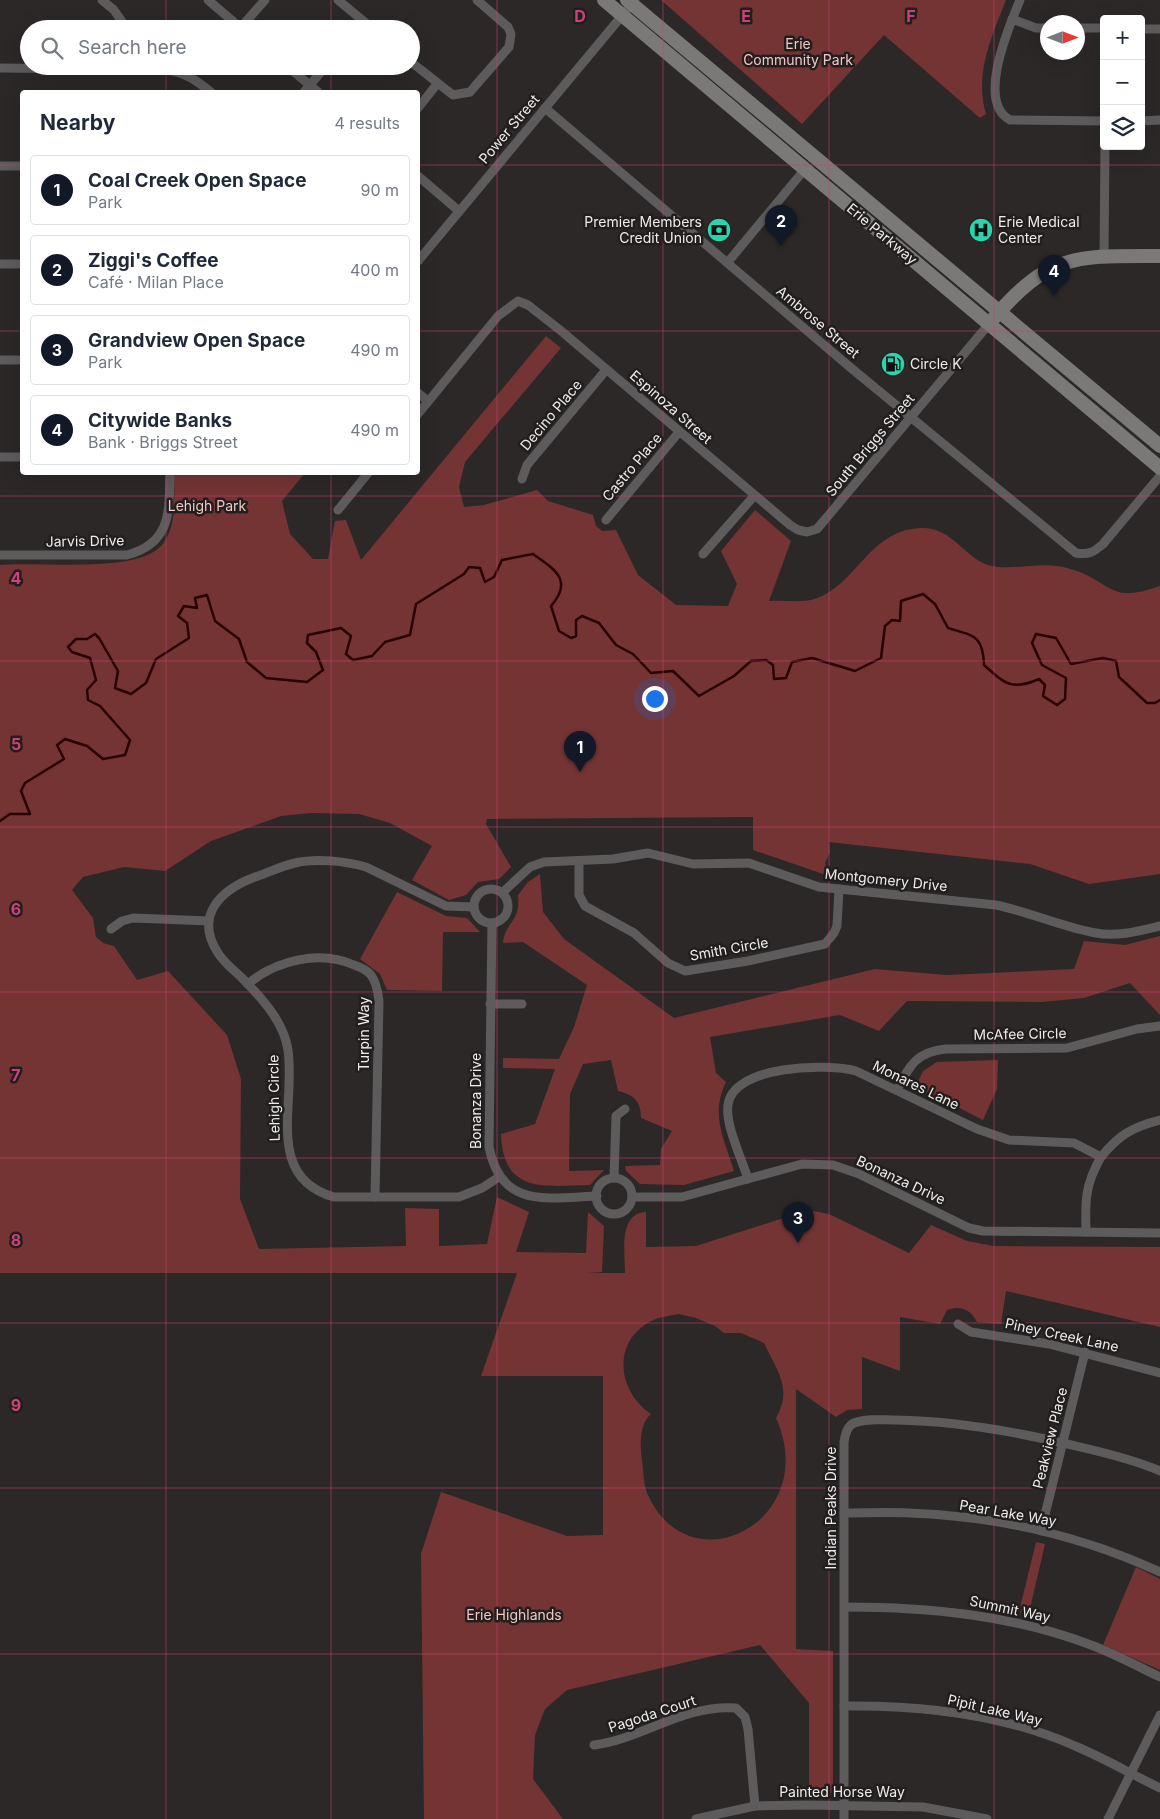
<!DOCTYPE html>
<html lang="en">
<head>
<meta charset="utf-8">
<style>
  body { margin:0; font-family:Inter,sans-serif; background:#f6f6f7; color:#1f2937 }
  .controls { position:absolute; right:15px; top:15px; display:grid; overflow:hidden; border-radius:5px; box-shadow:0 5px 20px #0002 }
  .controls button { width:45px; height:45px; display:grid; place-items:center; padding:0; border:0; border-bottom:1px solid #e0e1e3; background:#fff; color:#1f2937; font:25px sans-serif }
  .compass { position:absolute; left:1040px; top:15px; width:45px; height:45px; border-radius:50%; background:#fff; box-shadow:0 5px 20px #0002; rotate:90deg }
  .you { position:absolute; left:654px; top:698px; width:18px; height:18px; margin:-12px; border:4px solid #fff; border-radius:50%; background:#1a73e8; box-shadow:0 0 0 8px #1a73e833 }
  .badge { display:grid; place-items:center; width:32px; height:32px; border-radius:50%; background:#111827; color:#fff; font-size:16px; font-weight:700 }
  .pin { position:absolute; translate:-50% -41px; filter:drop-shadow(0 1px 2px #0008) }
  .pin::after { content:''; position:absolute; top:26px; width:18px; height:15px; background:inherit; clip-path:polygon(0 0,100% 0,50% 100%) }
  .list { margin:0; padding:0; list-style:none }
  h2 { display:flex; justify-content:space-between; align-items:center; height:65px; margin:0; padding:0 20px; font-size:21px }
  h2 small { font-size:16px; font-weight:400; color:#747a83 }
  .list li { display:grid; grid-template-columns:32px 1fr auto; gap:15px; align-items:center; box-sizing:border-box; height:70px; margin:0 10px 10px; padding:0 10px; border:1px solid #e0e1e3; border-radius:5px }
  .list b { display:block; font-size:19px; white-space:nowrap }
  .list p { margin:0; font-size:16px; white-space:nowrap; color:#747a83 }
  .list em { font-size:16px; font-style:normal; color:#747a83 }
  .icon { flex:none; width:28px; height:28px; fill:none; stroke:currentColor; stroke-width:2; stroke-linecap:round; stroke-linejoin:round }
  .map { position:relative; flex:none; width:1160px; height:1819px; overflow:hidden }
  .search { position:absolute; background:#fff; box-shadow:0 5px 20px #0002; left:20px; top:20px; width:400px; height:55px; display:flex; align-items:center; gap:12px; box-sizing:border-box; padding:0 18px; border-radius:28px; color:#747a83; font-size:19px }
  .panel { position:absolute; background:#fff; box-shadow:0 5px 20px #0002; left:20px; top:90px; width:400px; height:385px; border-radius:5px }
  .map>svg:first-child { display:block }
  .green { fill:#743434; fill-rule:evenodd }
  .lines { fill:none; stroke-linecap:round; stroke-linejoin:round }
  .stream { stroke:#260001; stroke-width:2.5 }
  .street { stroke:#5d5b5b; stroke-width:9 }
  .secondary { stroke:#7b7878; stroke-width:14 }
  .grid { fill:none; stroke:#cb4278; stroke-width:1; stroke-opacity:0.55 }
  .labels { text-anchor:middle; stroke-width:5; stroke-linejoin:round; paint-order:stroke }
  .park-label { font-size:14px; fill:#f1c6c4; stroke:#221e1e }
  .street-label { font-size:14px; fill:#edebeb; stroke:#221e1e }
  .poi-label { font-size:14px; fill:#edebeb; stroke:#221e1e; text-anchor:start }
  .grid-label { font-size:16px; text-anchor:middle; font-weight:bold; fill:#cb4278; stroke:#221e1e; stroke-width:5; stroke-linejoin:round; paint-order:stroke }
</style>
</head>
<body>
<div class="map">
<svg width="1160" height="1819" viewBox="0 0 1160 1819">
  <rect width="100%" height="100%" fill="#2b2827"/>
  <!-- green -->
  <g class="green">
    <path d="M661 0H1006C992 36 974 74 986 114L980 118 884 35 802 124Z"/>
    <path d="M546 336 561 348 465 462 459 487 464 507 484 505 537 490 548 501 593 515 596 526 602 531 616 530 638 575 676 605 728 606 737 584 721 551 755 510 791 541 769 601C783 600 802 603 815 599 857 585 868 531 920 528 951 526 963 556 988 565 1007 571 1035 563 1056 566 1068 567 1082 572 1092 578 1102 583 1111 591 1123 593 1136 594 1148 590 1160 586V874L1089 884 1030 864 829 842 830 852 825 863 829 876 753 850V817L487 819 486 824 511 867 499 879 478 882 466 895 449 900 412 880 432 846 390 823 359 814 311 813 281 816 211 841 165 871 124 867 83 877 72 890 93 918 96 937 103 943 114 946 137 980 168 971 227 1035 241 1079 240 1199 259 1249 406 1246 405 1208 439 1209V1246L487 1244 497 1197 529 1212 516 1252 586 1253 588 1212 604 1226 602 1272 588 1273H625C625 1253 618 1213 646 1212V1247L696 1246 793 1215 813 1211 829 1214 909 1253 931 1225 967 1241 994 1246 1160 1247V1327L1006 1291 1001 1324 977 1322C971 1309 959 1305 947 1310L940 1324 900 1317V1371L862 1357V1409L847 1410 836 1417 796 1389V1649L833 1651V1793L809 1794V1703L760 1645 567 1690 545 1709 535 1735 533 1779 563 1819H424L421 1554 441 1492 567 1536 603 1535V1376H481L517 1273H0V565C39 561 135 574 161 546 178 527 174 496 174 472L305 473 282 501 290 534 313 559H328L335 521 346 520 361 560ZM679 1314 696 1318 715 1326 724 1333H741L764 1343C777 1371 793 1388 776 1418 822 1520 691 1589 648 1495 643 1484 644 1473 642 1461 640 1447 639 1424 651 1414 620 1393 611 1347 646 1324 656 1317 668 1316 679 1314Z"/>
    <path d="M540 874 543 912 564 939 674 1018 875 969 947 975 1074 969 1084 941 1125 945 1160 936V1015L1130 983 1084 998 1042 1002 907 1001 879 1031 840 1015 710 1037 716 1073 726 1082C710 1116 724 1137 734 1171L684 1185 640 1184 626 1171 625 1166 660 1165 661 1149 672 1131 641 1118C641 1101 634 1095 618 1091L611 1060 583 1064 570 1094 569 1171 604 1170 590 1185C544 1186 503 1194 501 1134L535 1124 555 1069 503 1068V1058L559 1059 574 1027 587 985 523 942 503 943C505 921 521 923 518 895L528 882Z"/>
    <path d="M397 892 446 916 467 918 480 932H443L442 991 387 990 380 974 360 959Z"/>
    <path d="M998 1060 997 1089 983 1120 916 1086 923 1071 937 1062Z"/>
    <path d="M1036 1542 1045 1544 1029 1613 1019 1612Z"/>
    <path d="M1136 1567 1160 1579V1670L1103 1645Z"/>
  </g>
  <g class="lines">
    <!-- stream -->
    <path class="stream" d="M0 821 10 814H30L21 791 25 783 64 759 57 745 65 739 87 746 103 759 125 755 130 740 100 706 88 700 87 690 96 680 90 658 72 652 68 647 76 639H87L95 634 99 638 118 671 115 688 131 694 146 683 156 659 189 638 187 623 178 616 184 606 197 608 195 598 207 595 215 621 239 639 247 662 266 678 307 682 323 670 316 652 307 643 308 635 341 628 351 636 346 654 353 660 372 656 385 642 410 635 416 604 464 574 469 567 480 568 485 582 494 577 502 560 533 554C554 569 574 580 551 606L559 631 571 638 576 636V620L582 616 599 623 616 645 633 654 651 673 673 671 699 696 734 676 751 661 766 660 773 665 774 679 786 678 792 662 812 658 855 671 881 658 885 626 892 620 900 621 901 601 923 594 935 604 948 628C974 636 983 635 984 665 1005 684 1012 691 1039 679L1045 685 1043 696 1057 705 1065 699 1066 678 1042 665 1032 643 1036 634 1056 638 1071 664 1103 658 1116 661 1119 677 1147 703H1155L1160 700"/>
    <!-- street -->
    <g class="street">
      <path d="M102 0 114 10 127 29"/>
      <path d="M208 0 242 29"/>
      <path d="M338 0 373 29"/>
      <path d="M1020 0C1009 27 976 102 1010 120L1104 121"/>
      <path d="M1012 19 1036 28H1048"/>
      <path d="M241 27 265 0"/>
      <path d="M1078 28H1104"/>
      <path d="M1141 29H1160"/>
      <path d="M411 62 453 95 470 92 509 47 511 34 508 27 477 0"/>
      <path d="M287 66 318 92"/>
      <path d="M0 68 168 70C186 73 197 81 211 92"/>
      <path d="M304 92 326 66"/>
      <path d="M418 108 437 84"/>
      <path d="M545 108 851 368 1076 553C1089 555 1094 552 1103 544L1160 476"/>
      <path d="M1141 121 1160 120"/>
      <path d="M0 166H22"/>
      <path d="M418 176 459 211"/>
      <path d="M1104 255 1105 146"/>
      <path d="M418 261 635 0"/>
      <path d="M728 262 805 169"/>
      <path d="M0 264H22"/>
      <path d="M0 360H22"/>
      <path d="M418 393 428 401"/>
      <path d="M418 414 498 316 518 301 528 305 560 330 790 525 798 530 807 532 817 529 989 324"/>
      <path d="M0 457H22"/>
      <path d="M522 479 527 465 606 370"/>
      <path d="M338 510 369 472"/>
      <path d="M606 520 679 432"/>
      <path d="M703 554 754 496"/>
      <path d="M0 555H127C172 543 169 511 170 472"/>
      <path d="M579 861V895L585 906 634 933 668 963 685 971 748 961 825 944 834 933 837 926 839 889"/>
      <circle cx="491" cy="906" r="17"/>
      <path d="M502 893 530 867 544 862 613 859 648 853 693 864 749 863 819 887 996 905C1030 912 1062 927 1096 933 1117 937 1139 931 1160 926"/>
      <path d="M474 907 446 906 366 867C345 861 316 858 295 863 281 866 268 873 255 877 220 890 194 916 218 953 224 963 234 970 242 978 261 997 284 1022 288 1050 296 1104 264 1177 334 1197H459L482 1188 499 1177"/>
      <path d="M492 923 489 1147C501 1209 547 1198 597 1196"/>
      <path d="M111 929 122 921 133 918 209 921"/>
      <path d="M248 984C276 960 320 950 354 965 360 967 367 970 371 975 376 982 378 992 379 1001L375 1197"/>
      <path d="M490 1004H522"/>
      <path d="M897 1090C910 1065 916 1052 946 1049L1067 1048 1137 1029 1160 1026"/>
      <path d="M1101 1157C1119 1135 1132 1127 1160 1120"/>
      <path d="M614 1178 616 1116 625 1109"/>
      <circle cx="614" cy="1196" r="18"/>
      <path d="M748 1179C742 1159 725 1125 728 1105 733 1065 827 1063 856 1071L977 1129 1009 1140 1074 1143 1101 1157C1085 1184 1085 1202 1086 1232"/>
      <path d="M632 1197H682L802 1164 833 1165 859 1174 969 1228 983 1231 1160 1233"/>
      <path d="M958 1324 971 1332 1049 1344 1160 1373"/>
      <path d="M844 1513C866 1513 888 1512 909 1513 995 1516 1082 1536 1160 1572"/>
      <path d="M1041 1531 1085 1352"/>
      <path d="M845 1607C929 1607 1012 1615 1091 1645 1115 1654 1137 1666 1160 1677"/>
      <path d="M844 1706C922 1705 1003 1714 1075 1746 1104 1758 1131 1774 1160 1788"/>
      <path d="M594 1745C642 1739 684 1704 736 1708L745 1717 748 1729 755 1806"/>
      <path d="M696 1819 755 1806 807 1805 923 1807 987 1819"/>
      <path d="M844 1819V1442C845 1435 847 1426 854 1423 867 1418 883 1420 896 1420 958 1421 1019 1432 1080 1447 1106 1453 1135 1460 1160 1471"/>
      <path d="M1108 1819 1160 1715"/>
    </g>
    <!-- secondary -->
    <g class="secondary">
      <path d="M604 0 1160 468"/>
      <path d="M627 0 1160 446"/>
      <path d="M993 319C1050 252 1078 256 1160 256"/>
    </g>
  </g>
  <!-- grid -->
  <path class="grid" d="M166 0V29M331 0V29M497 0V1819M663 0V1819M829 0V1819M994 0V1819M166 66V92M331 66V92M0 165H22M418 165H1160M0 331H22M418 331H1160M166 472V1819M331 472V1819M0 496H1160M0 661H1160M0 827H1160M0 992H1160M0 1158H1160M0 1323H1160M0 1488H1160M0 1654H1160"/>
  <!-- icons -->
  <defs>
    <g id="bank-disc" transform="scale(1.25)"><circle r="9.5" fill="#28d5ad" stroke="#221e1e"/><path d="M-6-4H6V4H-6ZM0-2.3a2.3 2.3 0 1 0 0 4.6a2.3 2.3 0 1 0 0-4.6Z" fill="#111"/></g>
    <g id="hospital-disc" transform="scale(1.25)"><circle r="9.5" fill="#28d5ad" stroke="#221e1e"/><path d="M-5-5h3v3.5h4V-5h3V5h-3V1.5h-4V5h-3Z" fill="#111"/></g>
    <g id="fuel-disc" transform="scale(1.25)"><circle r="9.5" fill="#28d5ad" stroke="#221e1e"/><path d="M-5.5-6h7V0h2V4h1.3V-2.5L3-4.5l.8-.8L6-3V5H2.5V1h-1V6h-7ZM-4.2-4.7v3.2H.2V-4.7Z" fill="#111"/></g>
  </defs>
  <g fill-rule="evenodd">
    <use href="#bank-disc" x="719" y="230"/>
    <use href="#hospital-disc" x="981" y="230"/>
    <use href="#fuel-disc" x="893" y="364"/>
  </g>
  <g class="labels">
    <!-- park labels -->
    <g class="park-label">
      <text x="798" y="49">Erie<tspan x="798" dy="16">Community Park</tspan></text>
      <text x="207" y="511">Lehigh Park</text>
      <text x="514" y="1620">Erie Highlands</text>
    </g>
    <!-- street labels -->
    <g class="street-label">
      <text transform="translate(509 129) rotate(-50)" y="5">Power Street</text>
      <text transform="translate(882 234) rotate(40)" y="5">Erie Parkway</text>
      <text transform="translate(818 322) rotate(40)" y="5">Ambrose Street</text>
      <text transform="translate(671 407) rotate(41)" y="5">Espinoza Street</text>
      <text transform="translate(551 415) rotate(-50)" y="5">Decino Place</text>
      <text transform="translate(870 445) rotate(-50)" y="5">South Briggs Street</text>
      <text transform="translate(632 467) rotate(-50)" y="5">Castro Place</text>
      <text transform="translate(85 541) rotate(-1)" y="5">Jarvis Drive</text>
      <text transform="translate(886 880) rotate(6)" y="5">Montgomery Drive</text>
      <text transform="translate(729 949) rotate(-10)" y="5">Smith Circle</text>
      <text transform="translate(364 1034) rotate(-90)" y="5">Turpin Way</text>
      <text transform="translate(1020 1034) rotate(-1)" y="5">McAfee Circle</text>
      <text transform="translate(916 1085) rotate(26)" y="5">Monares Lane</text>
      <text transform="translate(274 1098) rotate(-91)" y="5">Lehigh Circle</text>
      <text transform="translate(476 1101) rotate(-90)" y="5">Bonanza Drive</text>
      <text transform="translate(901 1180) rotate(25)" y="5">Bonanza Drive</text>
      <text transform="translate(1062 1335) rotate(12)" y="5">Piney Creek Lane</text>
      <text transform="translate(1050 1438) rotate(-76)" y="5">Peakview Place</text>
      <text transform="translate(831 1508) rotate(-90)" y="5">Indian Peaks Drive</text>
      <text transform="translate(1008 1513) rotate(10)" y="5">Pear Lake Way</text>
      <text transform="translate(1010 1609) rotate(12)" y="5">Summit Way</text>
      <text transform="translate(995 1710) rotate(13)" y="5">Pipit Lake Way</text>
      <text transform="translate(652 1714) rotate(-18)" y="5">Pagoda Court</text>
      <text x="842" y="1797">Painted Horse Way</text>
    </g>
    <!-- poi labels -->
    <g class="poi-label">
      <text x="702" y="227" text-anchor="end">Premier Members<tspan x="702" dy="16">Credit Union</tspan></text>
      <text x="998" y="227">Erie Medical<tspan x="998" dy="16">Center</tspan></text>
      <text x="910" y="369">Circle K</text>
    </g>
  </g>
  <g class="grid-label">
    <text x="580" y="22">D</text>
    <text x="746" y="22">E</text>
    <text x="911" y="22">F</text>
    <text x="16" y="584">4</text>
    <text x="16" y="750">5</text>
    <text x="16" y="915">6</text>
    <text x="16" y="1081">7</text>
    <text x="16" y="1246">8</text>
    <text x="16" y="1411">9</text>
  </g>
</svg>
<div class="controls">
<button>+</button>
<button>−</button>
<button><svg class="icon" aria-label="layers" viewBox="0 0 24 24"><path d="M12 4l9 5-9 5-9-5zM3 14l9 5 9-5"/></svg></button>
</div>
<svg class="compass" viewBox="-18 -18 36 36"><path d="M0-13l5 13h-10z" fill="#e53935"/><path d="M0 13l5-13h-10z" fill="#747a83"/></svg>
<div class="you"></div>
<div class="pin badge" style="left:580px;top:772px">1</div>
<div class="pin badge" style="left:781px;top:246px">2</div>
<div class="pin badge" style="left:798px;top:1243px">3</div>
<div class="pin badge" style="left:1054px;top:296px">4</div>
<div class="search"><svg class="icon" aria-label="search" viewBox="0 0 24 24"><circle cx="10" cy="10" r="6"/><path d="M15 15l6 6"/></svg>Search here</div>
<section class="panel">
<h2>Nearby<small>4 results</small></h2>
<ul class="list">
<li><span class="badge">1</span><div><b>Coal Creek Open Space</b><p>Park</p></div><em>90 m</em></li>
<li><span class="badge">2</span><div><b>Ziggi's Coffee</b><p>Café · Milan Place</p></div><em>400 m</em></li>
<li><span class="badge">3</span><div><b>Grandview Open Space</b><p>Park</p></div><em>490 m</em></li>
<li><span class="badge">4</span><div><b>Citywide Banks</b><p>Bank · Briggs Street</p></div><em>490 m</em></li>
</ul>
</section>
</div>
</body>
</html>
